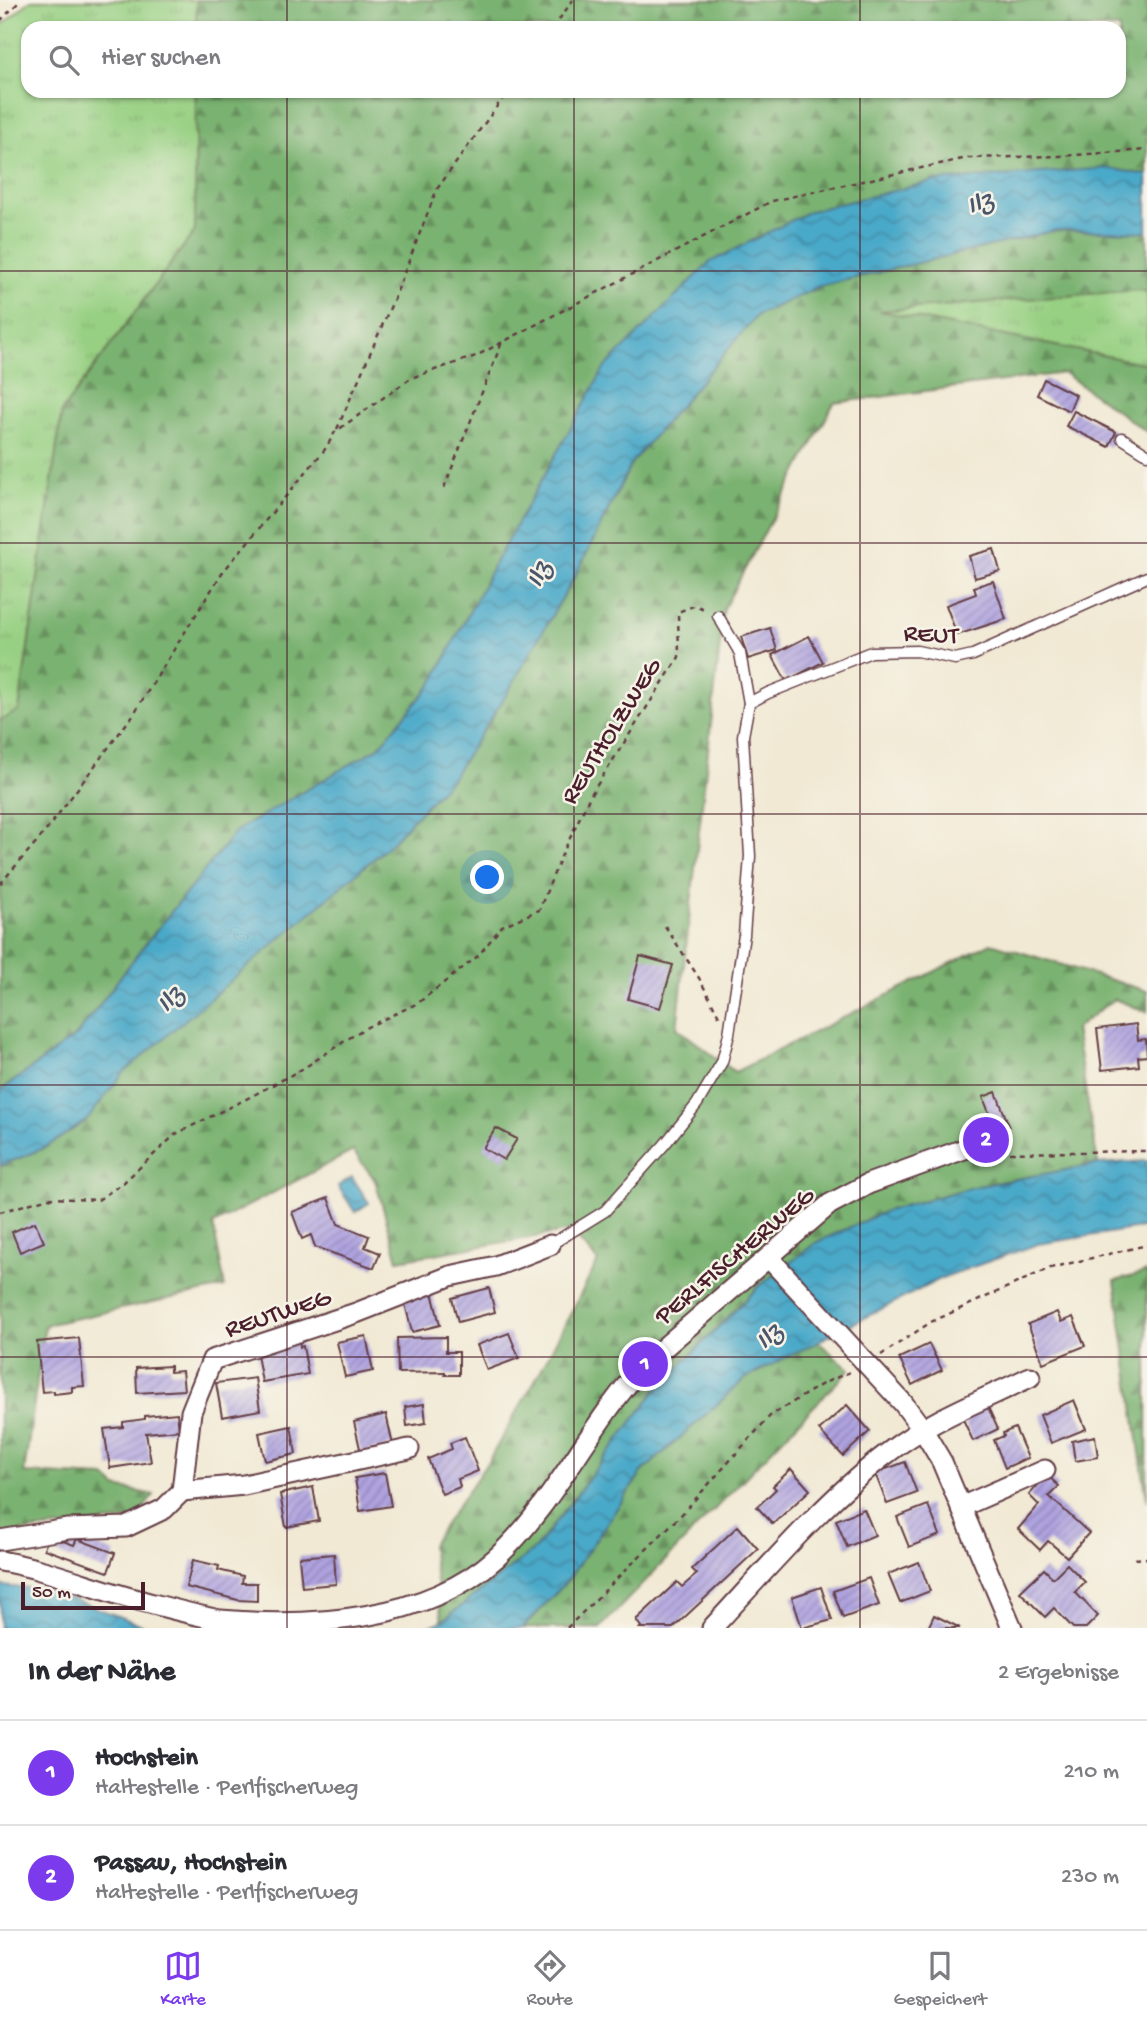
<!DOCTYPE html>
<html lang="de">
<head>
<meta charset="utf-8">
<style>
  body { margin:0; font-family:"Gochi Hand",sans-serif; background:#f2f2f3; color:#2b2b33 }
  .scale { position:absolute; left:21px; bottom:18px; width:124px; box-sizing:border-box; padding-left:7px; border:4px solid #4a1f2b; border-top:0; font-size:19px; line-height:24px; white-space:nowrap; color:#4a1f2b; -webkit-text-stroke:5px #f7f3e8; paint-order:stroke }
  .you { position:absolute; left:488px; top:878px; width:24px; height:24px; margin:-18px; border:5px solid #fff; border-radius:50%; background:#1a73e8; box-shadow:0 0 0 10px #1a73e833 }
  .badge { display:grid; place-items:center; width:46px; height:46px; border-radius:50%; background:#7c3aed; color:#fff; font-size:23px; font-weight:700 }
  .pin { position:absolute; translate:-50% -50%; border:4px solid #fff; box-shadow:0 2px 7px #0006 }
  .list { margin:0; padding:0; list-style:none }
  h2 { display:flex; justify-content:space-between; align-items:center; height:91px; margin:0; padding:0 28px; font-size:30px }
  h2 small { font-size:23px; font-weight:400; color:#7c7c81 }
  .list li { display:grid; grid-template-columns:46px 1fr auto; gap:21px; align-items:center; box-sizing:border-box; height:105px; padding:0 28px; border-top:2px solid #e1e1e2 }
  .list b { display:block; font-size:26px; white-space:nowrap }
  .list p { margin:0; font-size:23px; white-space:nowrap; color:#7c7c81 }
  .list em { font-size:23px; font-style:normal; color:#7c7c81 }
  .icon { flex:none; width:38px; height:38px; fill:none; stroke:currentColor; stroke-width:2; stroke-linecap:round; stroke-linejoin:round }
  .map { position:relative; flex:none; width:1147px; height:1628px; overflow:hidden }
  .search { position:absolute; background:#fff; box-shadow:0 2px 5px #0004; left:21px; right:21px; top:21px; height:77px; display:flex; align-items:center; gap:18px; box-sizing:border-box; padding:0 24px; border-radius:21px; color:#7c7c81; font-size:26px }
  .sheet { height:301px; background:#fff }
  nav { display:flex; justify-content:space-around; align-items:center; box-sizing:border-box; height:98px; border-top:2px solid #e1e1e2; background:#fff; font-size:19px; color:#7c7c81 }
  nav a { display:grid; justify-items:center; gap:4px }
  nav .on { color:#7c3aed }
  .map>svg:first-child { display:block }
  .grass { fill:url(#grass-tufts); stroke:#717857; stroke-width:2 }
  .forest { fill:url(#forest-firs); stroke:#62684e; stroke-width:2 }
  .water { fill:url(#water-waves); stroke:#4a647a; stroke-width:2 }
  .building { fill:url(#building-hatch) }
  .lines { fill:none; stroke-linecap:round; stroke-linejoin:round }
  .service-casing { stroke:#633d44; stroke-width:13 }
  .minor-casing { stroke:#633d44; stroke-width:23 }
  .path { stroke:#633d44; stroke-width:2.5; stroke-dasharray:5 5; stroke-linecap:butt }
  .service { stroke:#fff; stroke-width:10 }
  .minor { stroke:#fff; stroke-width:19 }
  .grid { fill:none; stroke:#4a1f2b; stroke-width:2; stroke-opacity:0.55 }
  .labels { text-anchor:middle; stroke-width:5; stroke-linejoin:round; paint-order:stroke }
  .street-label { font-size:26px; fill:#4a1f2b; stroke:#f7f3e8 }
  .water-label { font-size:28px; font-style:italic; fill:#4a566a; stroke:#f7f3e8 }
</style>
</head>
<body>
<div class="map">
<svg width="1147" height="1628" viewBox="0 0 1147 1628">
  <defs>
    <pattern id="grass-tufts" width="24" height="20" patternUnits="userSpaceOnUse" patternTransform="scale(1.75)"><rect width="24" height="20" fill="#98d083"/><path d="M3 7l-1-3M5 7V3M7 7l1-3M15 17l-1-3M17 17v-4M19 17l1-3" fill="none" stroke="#84b271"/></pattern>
    <pattern id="forest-firs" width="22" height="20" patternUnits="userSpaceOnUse" patternTransform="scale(1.75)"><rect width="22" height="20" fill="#7ab271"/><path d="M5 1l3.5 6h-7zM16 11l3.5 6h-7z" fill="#66905d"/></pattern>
    <pattern id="water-waves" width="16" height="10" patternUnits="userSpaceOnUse" patternTransform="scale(1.75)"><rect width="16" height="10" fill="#4aa9c9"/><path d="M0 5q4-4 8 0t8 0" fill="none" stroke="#4089a3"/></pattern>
    <pattern id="building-hatch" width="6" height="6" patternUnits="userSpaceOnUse" patternTransform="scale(1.75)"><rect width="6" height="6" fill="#afa3e0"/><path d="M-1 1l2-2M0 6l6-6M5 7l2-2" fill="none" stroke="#9084b6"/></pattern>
  </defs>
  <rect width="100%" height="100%" fill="#f7f3e8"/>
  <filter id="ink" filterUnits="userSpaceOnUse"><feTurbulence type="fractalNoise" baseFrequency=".0143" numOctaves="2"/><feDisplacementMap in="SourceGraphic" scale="14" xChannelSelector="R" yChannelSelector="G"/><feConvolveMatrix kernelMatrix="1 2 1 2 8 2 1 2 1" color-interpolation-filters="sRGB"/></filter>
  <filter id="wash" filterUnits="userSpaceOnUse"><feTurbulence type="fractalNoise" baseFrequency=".00686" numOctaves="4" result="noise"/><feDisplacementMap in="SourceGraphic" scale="28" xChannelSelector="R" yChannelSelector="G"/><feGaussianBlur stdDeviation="1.57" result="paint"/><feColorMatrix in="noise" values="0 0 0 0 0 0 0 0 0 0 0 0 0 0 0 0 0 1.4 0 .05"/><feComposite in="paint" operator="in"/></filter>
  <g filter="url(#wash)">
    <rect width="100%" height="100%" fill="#f1e9d4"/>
    <!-- grass -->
    <g class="grass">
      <path d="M31 0H197L196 28H28V91H196L195 231 62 411 19 711 0 721V27Z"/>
      <path d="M1140 289 1147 292V364L877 311Z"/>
    </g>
    <!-- forest -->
    <g class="forest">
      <path d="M197 0H1147V175L1106 168 810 212 497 559 432 684 378 748 236 831 136 956 77 1035 0 1091V721L19 710 62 411 195 231 196 91H1119V28H196Z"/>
      <path d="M1057 230 1147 232V292L1140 290 880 311 1147 364V432L1064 373 834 403 724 608 677 1028 735 1072 991 943 1147 991V1012L1114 999 1075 1029 1098 1164 973 1187 886 1211 817 1242 758 1287 658 1388 536 1548 442 1621 431 1545 489 1460 541 1370 598 1261 570 1231 398 1260 375 1180 353 1151 213 1224 225 1287 45 1325 24 1473 105 1477 116 1487 154 1495 135 1519 0 1534V1166L46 1147 87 1120 122 1073 386 848 452 778 506 695 579 569 632 462 757 315 821 286Z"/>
      <path d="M1147 1272V1501L1115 1281Z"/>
      <path d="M817 1341 850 1369 600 1628H523L567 1581 642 1472 746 1378Z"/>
    </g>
    <!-- water -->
    <g class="water">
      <path d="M1107 168 1147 175V232L1057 230 821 286 757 315 632 462 579 569 506 695 452 778 386 848 123 1073 87 1120 46 1147 0 1166V1091L77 1035 136 956 236 831 378 748 432 684 497 559 605 367 710 262 810 211 934 181Z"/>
      <path d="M1147 1161V1227L1038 1244 944 1277 746 1378 642 1472 567 1581 523 1628H426L442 1621 536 1548 658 1388 758 1287 817 1242 886 1211 973 1187 1098 1164Z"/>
      <path d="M352 1177 369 1203 355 1212 338 1186Z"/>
      <path d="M0 1586 46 1589 150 1628H0Z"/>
    </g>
    <g id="blocks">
      <!-- building -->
      <g class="building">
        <path d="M1044 379 1076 395 1069 411 1037 395Z"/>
        <path d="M1074 411 1116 432 1109 447 1066 426Z"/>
        <path d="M994 549 1000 571 975 578 969 556Z"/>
        <path d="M993 581 1006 619 957 635 946 605 976 594 974 587Z"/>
        <path d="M770 628 777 650 748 659 741 637Z"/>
        <path d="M809 636 823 662 786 681 772 655Z"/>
        <path d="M640 956 673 965 660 1008 628 999Z"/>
        <path d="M1136 1024 1138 1040 1146 1039 1147 1056 1138 1057 1139 1066 1102 1070 1097 1029Z"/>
        <path d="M996 1092 1009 1126 996 1131 983 1097Z"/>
        <path d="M496 1128 517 1139 504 1160 483 1148Z"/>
        <path d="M328 1198 338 1224 369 1236 365 1247 380 1253 374 1268 315 1247 311 1235 302 1239 292 1212Z"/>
        <path d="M35 1222 44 1242 20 1252 12 1232Z"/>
        <path d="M489 1288 495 1312 458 1322 452 1298Z"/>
        <path d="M432 1292 440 1325 412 1332 404 1300Z"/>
        <path d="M1057 1312 1061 1322 1073 1317 1085 1346 1043 1363 1028 1324Z"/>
        <path d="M509 1333 519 1358 487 1370 477 1345Z"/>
        <path d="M366 1336 373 1371 345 1377 337 1342Z"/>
        <path d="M299 1337 300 1347 303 1346 308 1374 262 1382 256 1349Z"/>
        <path d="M446 1337V1352H459V1375H445V1372L398 1373 397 1338Z"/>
        <path d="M79 1338 84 1386 72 1387V1392L54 1394V1391L42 1392 37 1342Z"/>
        <path d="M929 1344 942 1370 912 1385 899 1358Z"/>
        <path d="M170 1366V1372L182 1371 184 1390 137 1393 136 1368Z"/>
        <path d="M255 1378 260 1410 222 1417 216 1383Z"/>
        <path d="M1074 1400 1086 1429 1051 1443 1040 1415Z"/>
        <path d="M986 1403 998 1429 973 1441 961 1415Z"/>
        <path d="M424 1404 426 1423 407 1426 405 1407Z"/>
        <path d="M847 1405 870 1431 843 1456 819 1430Z"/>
        <path d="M177 1413 179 1430 146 1433 151 1462 110 1468 104 1429 123 1427V1422L145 1419V1416Z"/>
        <path d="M386 1414 393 1445 361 1453 354 1422Z"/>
        <path d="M291 1426 296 1454 265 1461 259 1433Z"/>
        <path d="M1015 1428 1028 1458 1005 1468 994 1440 1004 1436 1003 1433Z"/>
        <path d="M1095 1436 1098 1457 1075 1461 1072 1441Z"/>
        <path d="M465 1437 478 1471 458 1479 460 1487 442 1494 428 1459 452 1449 450 1443Z"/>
        <path d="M905 1462 917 1493 887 1504 875 1473Z"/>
        <path d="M791 1469 810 1490 773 1524 757 1507 776 1489 773 1486Z"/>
        <path d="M385 1473 391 1506 360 1511 355 1478Z"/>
        <path d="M1047 1475 1059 1486 1049 1496 1089 1533 1067 1557 1048 1541 1040 1550 1018 1529 1039 1505 1029 1495Z"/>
        <path d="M313 1487 319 1521 286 1527 280 1494Z"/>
        <path d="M928 1505 940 1535 909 1547 897 1517Z"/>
        <path d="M864 1509 875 1535 847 1547 836 1520Z"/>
        <path d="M738 1526 758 1549 673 1628H640L641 1627 636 1620 677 1582 682 1587 697 1574 692 1569Z"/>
        <path d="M49 1536 74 1545 77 1539 115 1553 108 1572 44 1549Z"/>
        <path d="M334 1554 336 1584 302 1587 299 1557Z"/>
        <path d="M193 1560 219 1566 218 1570 243 1576 242 1583H257V1601L238 1600 186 1587Z"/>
        <path d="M919 1562 930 1591 900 1603 888 1574Z"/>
        <path d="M1067 1564 1085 1582 1075 1592 1098 1616 1086 1628H1073L1054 1608 1045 1617 1020 1592 1044 1569 1053 1578Z"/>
        <path d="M869 1578 879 1605 843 1618 833 1591Z"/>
        <path d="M821 1587 832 1620 802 1628 792 1597Z"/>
        <path d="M934 1615 960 1628H928Z"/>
      </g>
    </g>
  </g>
  <g filter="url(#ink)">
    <use href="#blocks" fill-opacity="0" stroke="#633d44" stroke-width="2"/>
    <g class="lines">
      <!-- service casing -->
      <g class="service-casing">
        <g id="service">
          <path d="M1122 438 1147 454"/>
          <path d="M749 703 768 693 871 652 917 651 955 659 973 655 1147 577"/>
          <path d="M550 1245 605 1211 665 1144 697 1104 722 1062 729 1034 744 935 750 856 743 736 749 703 740 653 718 616"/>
        </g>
      </g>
      <!-- minor casing -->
      <g class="minor-casing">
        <g id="minor">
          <path d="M769 1258 903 1403 923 1430 942 1462 1012 1628"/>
          <path d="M182 1491 244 1485 409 1449"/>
          <path d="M961 1507 1045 1470"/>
          <path d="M0 1540 68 1529 126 1527 164 1509 182 1491 191 1412 212 1360 356 1313 450 1276 496 1266 550 1245"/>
          <path d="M0 1561C48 1569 91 1588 138 1600 165 1607 193 1615 220 1620 311 1628 427 1621 496 1558 554 1505 590 1423 645 1364L830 1204 868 1184 986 1141"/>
          <path d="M712 1628C766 1570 825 1500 889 1452 930 1420 983 1400 1030 1377"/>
        </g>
      </g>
      <!-- path -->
      <g class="path">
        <path d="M0 21 21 0"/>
        <path d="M553 28 573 0"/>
        <path d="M337 429 396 294 437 189 508 91"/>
        <path d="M444 488 502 342"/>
        <path d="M0 884 45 832 133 715 222 573 326 448 335 432 411 378 476 356 772 201 967 158 1060 156 1147 150"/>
        <path d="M665 926 699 978 719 1016"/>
        <path d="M1001 1149 1007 1153 1147 1151"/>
        <path d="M0 1212 49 1198 98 1200 123 1183 176 1134 252 1096 304 1068 363 1029 418 1003 478 956 502 926 539 910 560 859 590 796 679 657 678 612 696 605 705 610"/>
        <path d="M881 1355 931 1322 1050 1268 1147 1245"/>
        <path d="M1135 1559 1147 1558"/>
        <path d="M567 1628 681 1515 770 1416 824 1383 850 1372"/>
      </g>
      <!-- service -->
      <use href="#service" class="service"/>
      <!-- minor -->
      <use href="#minor" class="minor"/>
    </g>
  </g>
  <!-- grid -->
  <path class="grid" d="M287 0V28M574 0V28M860 0V28M287 91V1628M574 91V1628M860 91V1628M0 271H1147M0 543H1147M0 814H1147M0 1085H1147M0 1357H1147"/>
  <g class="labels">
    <!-- street labels -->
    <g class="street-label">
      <text transform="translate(931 632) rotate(3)" y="9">REUT</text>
      <text transform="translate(609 730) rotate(-58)" y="9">REUTHOLZWEG</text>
      <text transform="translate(733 1254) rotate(-40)" y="9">PERLFISCHERWEG</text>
      <text transform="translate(277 1311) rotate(-18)" y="9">REUTWEG</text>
    </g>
    <!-- water labels -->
    <g class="water-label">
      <text transform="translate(979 200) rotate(-17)" y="10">Ilz</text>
      <text transform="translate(536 573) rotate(-62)" y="10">Ilz</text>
      <text transform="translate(168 997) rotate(-44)" y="10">Ilz</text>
      <text transform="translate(767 1334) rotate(-39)" y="10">Ilz</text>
    </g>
  </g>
</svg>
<div class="scale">50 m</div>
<div class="you"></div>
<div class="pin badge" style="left:645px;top:1364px">1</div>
<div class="pin badge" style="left:986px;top:1140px">2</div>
<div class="search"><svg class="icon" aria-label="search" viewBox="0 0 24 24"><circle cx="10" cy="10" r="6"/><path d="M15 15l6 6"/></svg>Hier suchen</div>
</div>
<section class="sheet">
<h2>In der Nähe<small>2 Ergebnisse</small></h2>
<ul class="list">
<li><span class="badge">1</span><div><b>Hochstein</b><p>Haltestelle · Perlfischerweg</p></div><em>210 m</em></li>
<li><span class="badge">2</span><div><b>Passau, Hochstein</b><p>Haltestelle · Perlfischerweg</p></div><em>230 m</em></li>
</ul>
</section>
<nav>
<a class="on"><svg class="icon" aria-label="map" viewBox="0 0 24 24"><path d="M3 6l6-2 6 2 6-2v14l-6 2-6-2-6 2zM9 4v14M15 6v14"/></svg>Karte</a>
<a><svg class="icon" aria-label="directions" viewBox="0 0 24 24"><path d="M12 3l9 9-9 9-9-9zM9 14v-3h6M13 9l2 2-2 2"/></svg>Route</a>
<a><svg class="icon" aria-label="saved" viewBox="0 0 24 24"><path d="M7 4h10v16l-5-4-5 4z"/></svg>Gespeichert</a>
</nav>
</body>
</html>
